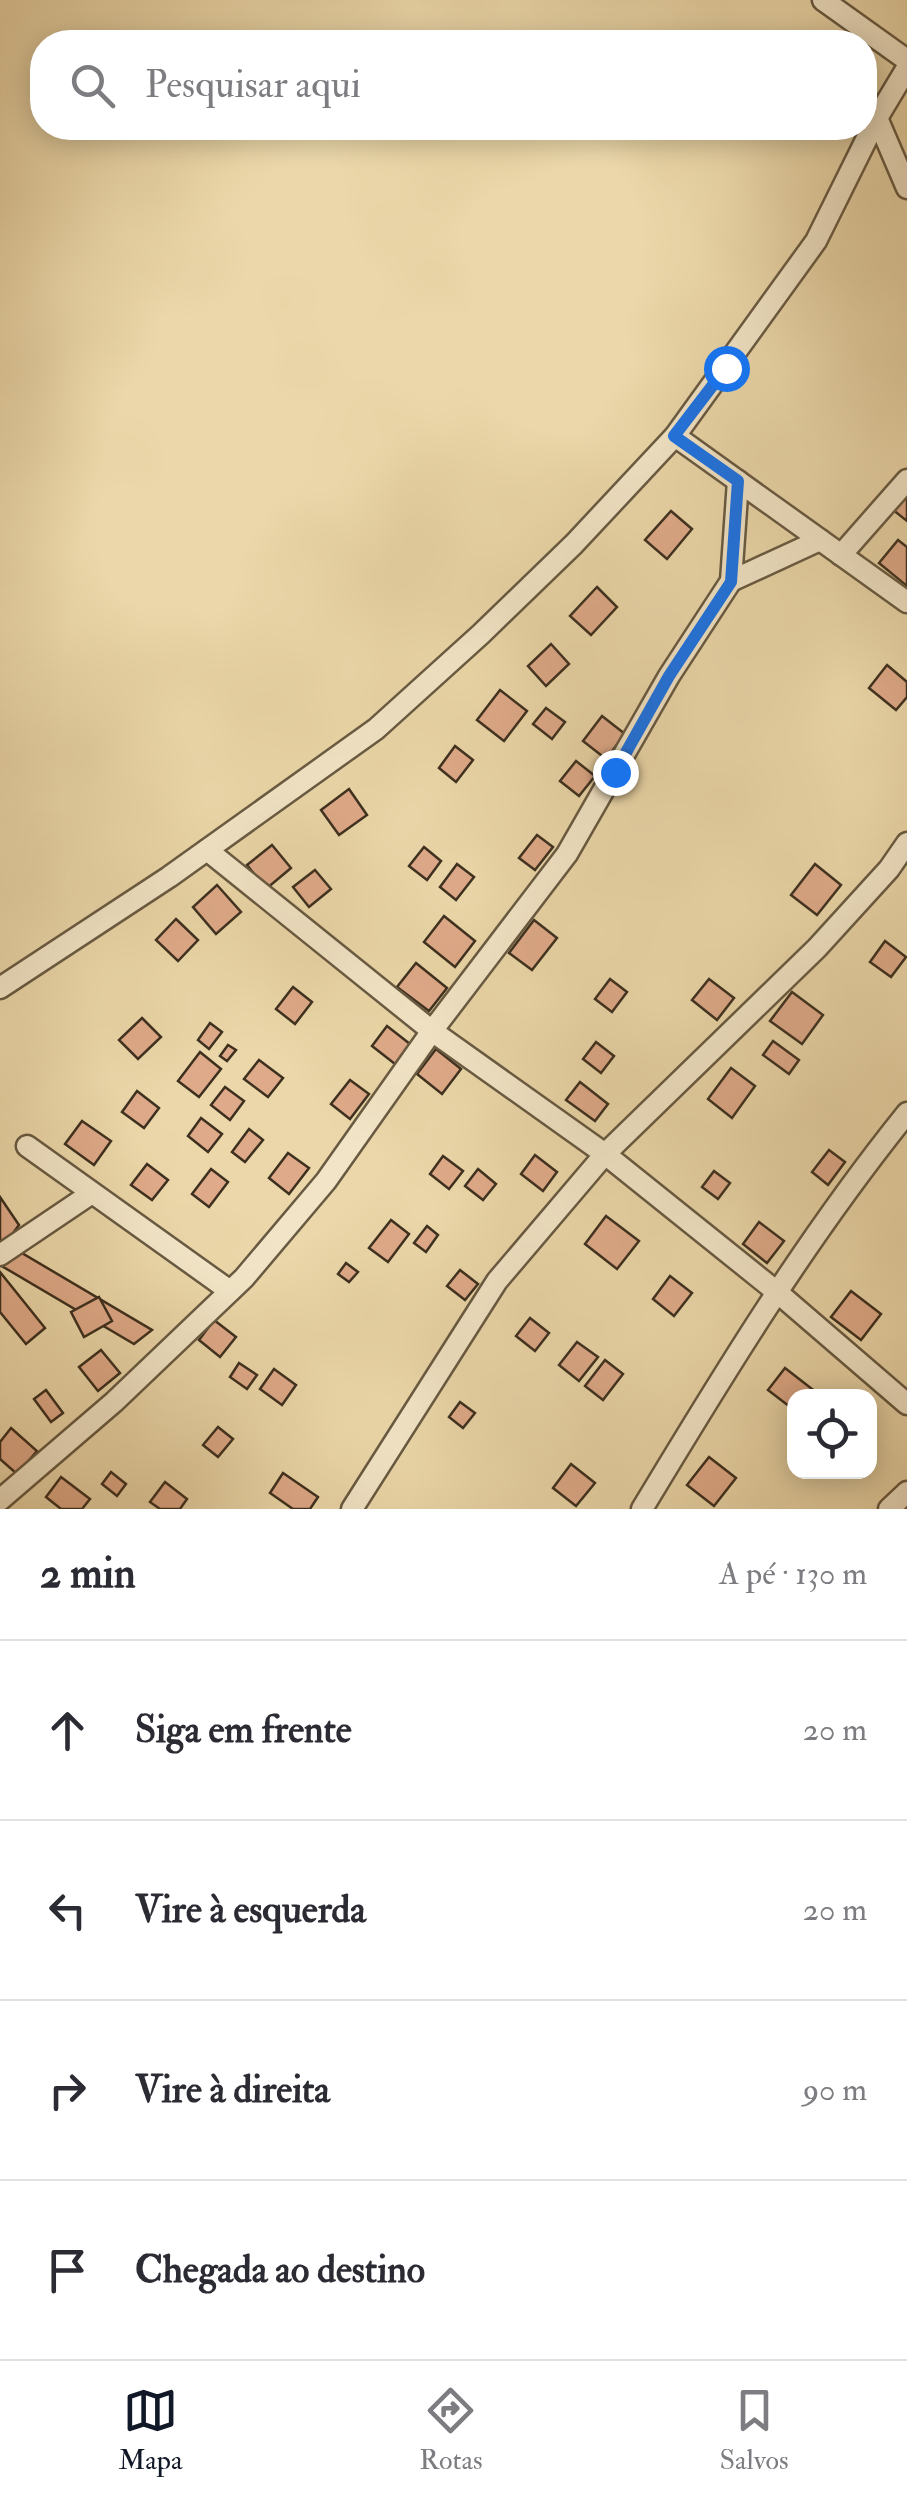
<!DOCTYPE html>
<html lang="pt">
<head>
<meta charset="utf-8">
<style>
  body { margin:0; font-family:"IM FELL Double Pica",serif; background:#f2f2f3; color:#2b2b33 }
  .controls { position:absolute; right:30px; bottom:30px; display:grid; overflow:hidden; border-radius:20px; box-shadow:0 5px 25px #0003 }
  .controls button { width:90px; height:90px; display:grid; place-items:center; padding:0; border:0; border-bottom:2px solid #e1e1e2; background:#fff; color:#2b2b33; font:50px sans-serif }
  .stop { position:absolute; width:30px; height:30px; margin:-22px; border:8px solid #1a73e8; border-radius:50%; background:#fff }
  .stop.end { background:#1a73e8; border-color:#fff; box-shadow:0 2px 10px #0008 }
  .list { margin:0; padding:0; list-style:none }
  h2 { display:flex; justify-content:space-between; align-items:center; height:130px; margin:0; padding:0 40px; font-size:42px }
  h2 small { font-size:32px; font-weight:400; color:#7c7c81 }
  .list li { display:grid; grid-template-columns:65px 1fr auto; gap:30px; align-items:center; box-sizing:border-box; height:180px; padding:0 40px; border-top:2px solid #e1e1e2 }
  .list b { display:block; font-size:38px; white-space:nowrap }
  .list em { font-size:32px; font-style:normal; color:#7c7c81 }
  .icon { flex:none; width:55px; height:55px; fill:none; stroke:currentColor; stroke-width:2; stroke-linecap:round; stroke-linejoin:round }
  .map { position:relative; flex:none; width:907px; height:1509px; overflow:hidden }
  .search { position:absolute; background:#fff; box-shadow:0 5px 25px #0003; left:30px; right:30px; top:30px; height:110px; display:flex; align-items:center; gap:25px; box-sizing:border-box; padding:0 35px; border-radius:40px; color:#7c7c81; font-size:38px }
  .sheet { height:850px; background:#fff }
  nav { display:flex; justify-content:space-around; align-items:center; box-sizing:border-box; height:140px; border-top:2px solid #e1e1e2; background:#fff; font-size:28px; color:#7c7c81 }
  nav a { display:grid; justify-items:center; gap:5px }
  nav .on { color:#111827 }
  .map>svg:first-child { display:block }
  .building { fill:#dfaa89; stroke:#3d301f; stroke-width:2.5 }
  .lines { fill:none; stroke-linecap:round; stroke-linejoin:round }
  .street-casing { stroke:#685a42; stroke-width:25 }
  .street { stroke:#f2e5c7; stroke-width:20 }
  .route { stroke:#1a73e8; stroke-width:12 }
</style>
</head>
<body>
<div class="map">
<svg width="907" height="1509" viewBox="0 0 907 1509">
  <rect width="100%" height="100%" fill="#ebd7a9"/>
  <filter id="stains"><feTurbulence type="fractalNoise" baseFrequency=".002" numOctaves="4"/><feColorMatrix values="0 0 0 0 .2 0 0 0 0 .09 0 0 0 0 .02 0 0 0 .5 -.17"/></filter>
  <radialGradient id="worn" r=".72"><stop offset=".6" stop-color="#630" stop-opacity="0"/><stop offset="1" stop-color="#630" stop-opacity=".3"/></radialGradient>
  <!-- building -->
  <g class="building">
    <path d="M907 491V521L892 509Z"/>
    <path d="M671 511 692 529 667 559 645 540Z"/>
    <path d="M898 540 907 547V586L879 563Z"/>
    <path d="M597 587 617 607 591 635 570 616Z"/>
    <path d="M551 644 569 664 546 686 528 666Z"/>
    <path d="M887 665 907 682V697L896 710 869 688Z"/>
    <path d="M500 690 527 711 504 741 477 720Z"/>
    <path d="M546 708 565 722 552 739 533 724Z"/>
    <path d="M602 716 625 734 606 759 583 741Z"/>
    <path d="M455 746 473 760 456 782 439 768Z"/>
    <path d="M576 761 595 776 579 796 560 781Z"/>
    <path d="M349 789 367 815 339 835 321 810Z"/>
    <path d="M537 835 553 847 535 870 519 858Z"/>
    <path d="M272 845 291 868 266 889 247 865Z"/>
    <path d="M424 847 441 861 427 880 409 866Z"/>
    <path d="M457 864 474 877 456 900 440 887Z"/>
    <path d="M815 864 841 885 817 915 791 895Z"/>
    <path d="M315 870 331 889 309 907 293 887Z"/>
    <path d="M217 885 241 912 216 934 193 907Z"/>
    <path d="M444 916 475 941 455 967 424 942Z"/>
    <path d="M176 919 198 940 178 961 156 940Z"/>
    <path d="M534 920 557 938 532 970 509 953Z"/>
    <path d="M885 941 906 957 891 977 870 962Z"/>
    <path d="M416 963 447 988 429 1011 397 987Z"/>
    <path d="M610 979 627 992 612 1012 595 999Z"/>
    <path d="M709 979 734 998 717 1020 692 1000Z"/>
    <path d="M293 987 312 1002 295 1024 276 1009Z"/>
    <path d="M792 992 823 1015 802 1044 770 1021Z"/>
    <path d="M142 1018 161 1037 138 1059 119 1040Z"/>
    <path d="M210 1023 222 1032 209 1049 198 1040Z"/>
    <path d="M387 1026 410 1044 395 1064 372 1046Z"/>
    <path d="M773 1041 799 1060 789 1074 763 1055Z"/>
    <path d="M596 1042 614 1056 601 1073 583 1059Z"/>
    <path d="M228 1045 236 1050 227 1061 220 1056Z"/>
    <path d="M436 1049 461 1069 442 1094 417 1074Z"/>
    <path d="M200 1052 221 1069 199 1097 178 1081Z"/>
    <path d="M259 1060 283 1078 268 1097 244 1079Z"/>
    <path d="M731 1068 755 1086 732 1118 708 1099Z"/>
    <path d="M350 1080 369 1094 350 1119 331 1104Z"/>
    <path d="M580 1082 608 1104 595 1121 566 1100Z"/>
    <path d="M225 1087 244 1101 230 1120 211 1105Z"/>
    <path d="M137 1091 159 1108 144 1128 122 1112Z"/>
    <path d="M201 1118 222 1134 208 1152 188 1136Z"/>
    <path d="M82 1121 111 1141 94 1165 65 1144Z"/>
    <path d="M249 1129 263 1140 245 1162 232 1152Z"/>
    <path d="M829 1150 845 1162 828 1185 812 1172Z"/>
    <path d="M288 1153 309 1168 289 1194 269 1178Z"/>
    <path d="M535 1155 557 1172 543 1191 521 1174Z"/>
    <path d="M443 1156 463 1171 449 1189 430 1174Z"/>
    <path d="M147 1164 168 1180 152 1200 131 1185Z"/>
    <path d="M211 1169 228 1182 209 1207 192 1194Z"/>
    <path d="M478 1169 496 1184 483 1200 465 1186Z"/>
    <path d="M714 1171 730 1183 718 1199 702 1187Z"/>
    <path d="M0 1197 19 1225 0 1251Z"/>
    <path d="M606 1216 639 1241 617 1269 585 1244Z"/>
    <path d="M391 1220 409 1234 388 1262 369 1248Z"/>
    <path d="M759 1222 784 1241 767 1263 743 1244Z"/>
    <path d="M427 1226 438 1235 426 1252 414 1243Z"/>
    <path d="M0 1240 152 1330 134 1344 0 1265Z"/>
    <path d="M346 1263 358 1272 349 1282 338 1274Z"/>
    <path d="M460 1270 478 1284 465 1300 447 1286Z"/>
    <path d="M0 1272 45 1328 26 1344 0 1312Z"/>
    <path d="M670 1276 692 1293 674 1316 653 1299Z"/>
    <path d="M851 1291 881 1314 861 1340 831 1317Z"/>
    <path d="M99 1297 112 1321 84 1337 71 1312Z"/>
    <path d="M530 1318 549 1333 535 1351 516 1336Z"/>
    <path d="M214 1320 236 1337 220 1357 199 1340Z"/>
    <path d="M577 1342 598 1357 579 1381 559 1365Z"/>
    <path d="M101 1350 120 1373 98 1391 79 1367Z"/>
    <path d="M605 1360 623 1374 603 1400 585 1386Z"/>
    <path d="M239 1363 257 1375 247 1389 230 1377Z"/>
    <path d="M785 1368 821 1396H794V1410L768 1390Z"/>
    <path d="M274 1369 296 1385 282 1405 260 1389Z"/>
    <path d="M46 1390 63 1413 51 1422 34 1399Z"/>
    <path d="M460 1402 475 1413 463 1428 449 1417Z"/>
    <path d="M218 1427 233 1439 218 1457 203 1445Z"/>
    <path d="M11 1428 37 1451 17 1474 0 1459V1442Z"/>
    <path d="M709 1457 736 1478 714 1506 687 1485Z"/>
    <path d="M571 1464 595 1483 576 1506 553 1488Z"/>
    <path d="M111 1472 126 1484 117 1496 102 1484Z"/>
    <path d="M283 1473 318 1497 310 1509H293L270 1493Z"/>
    <path d="M61 1477 90 1499 82 1509H61L46 1497Z"/>
    <path d="M165 1482 187 1499 180 1509H160L150 1502Z"/>
  </g>
  <g class="lines">
    <!-- street casing -->
    <g class="street-casing">
      <g id="street">
        <path d="M823 0 907 60"/>
        <path d="M877 118 907 188"/>
        <path d="M675 436 907 602"/>
        <path d="M841 555 907 480"/>
        <path d="M731 581 820 540"/>
        <path d="M207 850 432 1031 605 1154 777 1292 907 1404"/>
        <path d="M0 988 169 877 376 729 481 634 574 544 675 436 816 241 877 118 907 68"/>
        <path d="M27 1146 230 1291"/>
        <path d="M0 1255 92 1193"/>
        <path d="M0 1500 114 1402 244 1278 326 1181 432 1031 567 854 669 676 731 581 738 481"/>
        <path d="M352 1509 497 1281 605 1154 817 948 889 869 907 843"/>
        <path d="M642 1509C724 1373 807 1237 907 1113"/>
        <path d="M889 1509 907 1492"/>
      </g>
    </g>
    <!-- street -->
    <use href="#street" class="street"/>
  </g>
  <g class="lines">
    <!-- route -->
    <path class="route" d="M615 772 669 676 731 582 738 481 674 436 726 368"/>
  </g>
  <rect width="100%" height="100%" filter="url(#stains)"/>
  <rect width="100%" height="100%" fill="url(#worn)"/>
</svg>
<div class="controls">
<button><svg class="icon" aria-label="locate" viewBox="0 0 24 24"><circle cx="12" cy="12" r="6"/><path d="M12 2v4M12 18v4M2 12h4M18 12h4"/></svg></button>
</div>
<div class="stop" style="left:726px;top:368px"></div>
<div class="stop end" style="left:615px;top:772px"></div>
<div class="search"><svg class="icon" aria-label="search" viewBox="0 0 24 24"><circle cx="10" cy="10" r="6"/><path d="M15 15l6 6"/></svg>Pesquisar aqui</div>
</div>
<section class="sheet">
<h2>2 min<small>A pé · 130 m</small></h2>
<ul class="list">
<li><svg class="icon" aria-label="ahead" viewBox="0 0 24 24"><path d="M12 20V5M6 11l6-6 6 6"/></svg><div><b>Siga em frente</b></div><em>20 m</em></li>
<li><svg class="icon" aria-label="left" viewBox="0 0 24 24"><path d="M17 20v-9H6M10 6l-5 5 5 5"/></svg><div><b>Vire à esquerda</b></div><em>20 m</em></li>
<li><svg class="icon" aria-label="right" viewBox="0 0 24 24"><path d="M7 20v-9h11M14 6l5 5-5 5"/></svg><div><b>Vire à direita</b></div><em>90 m</em></li>
<li><svg class="icon" aria-label="arrive" viewBox="0 0 24 24"><path d="M6 21V4h12l-3 4 3 4H6"/></svg><div><b>Chegada ao destino</b></div></li>
</ul>
</section>
<nav>
<a class="on"><svg class="icon" aria-label="map" viewBox="0 0 24 24"><path d="M3 6l6-2 6 2 6-2v14l-6 2-6-2-6 2zM9 4v14M15 6v14"/></svg>Mapa</a>
<a><svg class="icon" aria-label="directions" viewBox="0 0 24 24"><path d="M12 3l9 9-9 9-9-9zM9 14v-3h6M13 9l2 2-2 2"/></svg>Rotas</a>
<a><svg class="icon" aria-label="saved" viewBox="0 0 24 24"><path d="M7 4h10v16l-5-4-5 4z"/></svg>Salvos</a>
</nav>
</body>
</html>
